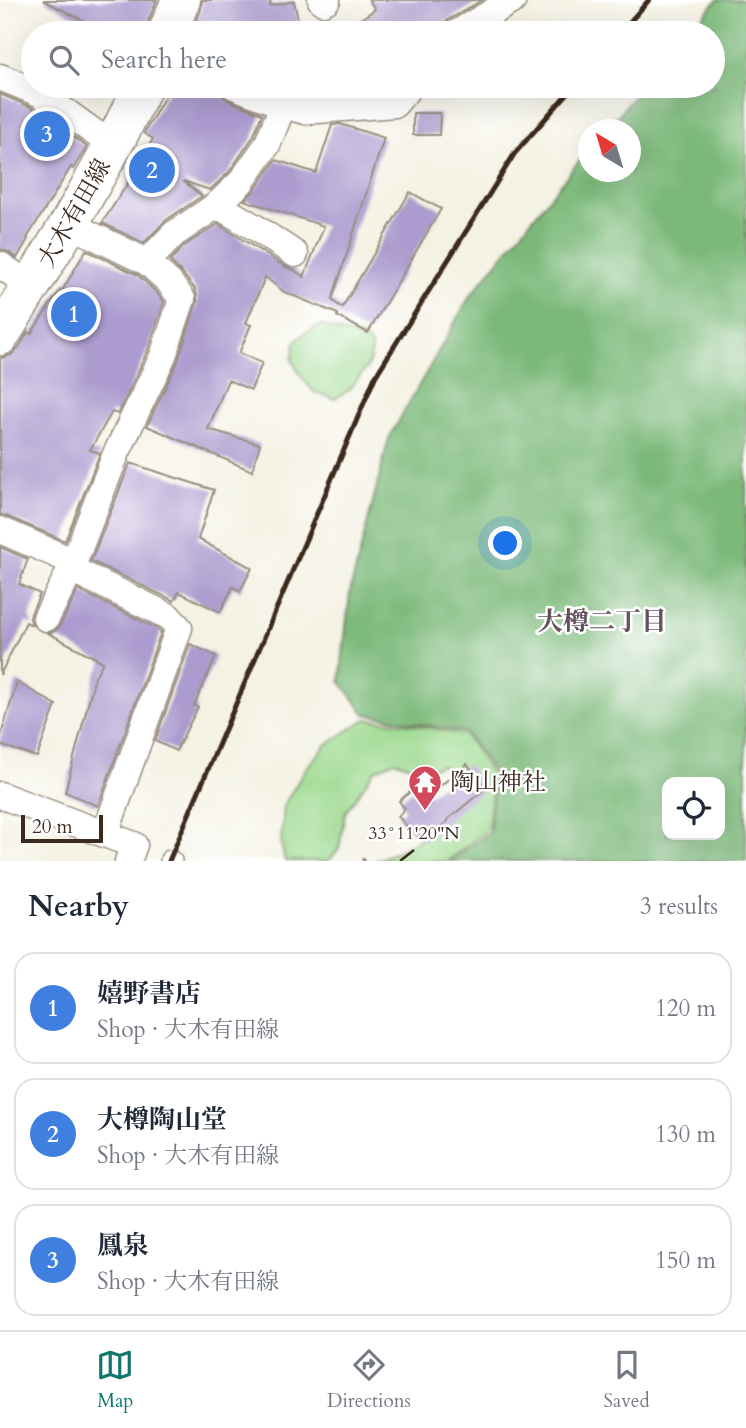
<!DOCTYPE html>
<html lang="en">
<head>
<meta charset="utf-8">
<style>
  body { margin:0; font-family:Cardo,"Noto Serif JP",serif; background:#f2f2f3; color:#1f2937 }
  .controls { position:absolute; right:21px; bottom:21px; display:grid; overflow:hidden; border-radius:14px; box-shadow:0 7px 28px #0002 }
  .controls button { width:63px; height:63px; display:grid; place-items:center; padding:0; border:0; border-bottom:2px solid #e0e1e3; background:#fff; color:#1f2937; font:35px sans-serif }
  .compass { position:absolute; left:578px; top:119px; width:63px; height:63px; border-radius:50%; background:#fff; box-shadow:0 7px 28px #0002; rotate:322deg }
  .scale { position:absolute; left:21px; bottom:18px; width:82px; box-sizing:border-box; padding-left:7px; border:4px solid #3b2a1e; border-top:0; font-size:19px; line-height:24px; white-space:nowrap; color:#3b2a1e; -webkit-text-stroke:5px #fff; paint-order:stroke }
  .you { position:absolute; left:506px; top:544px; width:24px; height:24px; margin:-18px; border:5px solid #fff; border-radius:50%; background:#1a73e8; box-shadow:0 0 0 10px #1a73e833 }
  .badge { display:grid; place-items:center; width:46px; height:46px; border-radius:50%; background:#0f766e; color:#fff; font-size:23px; font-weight:700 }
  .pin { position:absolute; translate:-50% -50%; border:4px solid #fff; box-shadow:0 2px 7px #0006 }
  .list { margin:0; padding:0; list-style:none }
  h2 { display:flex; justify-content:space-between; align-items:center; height:91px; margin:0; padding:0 28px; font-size:30px }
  h2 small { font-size:23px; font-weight:400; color:#747a83 }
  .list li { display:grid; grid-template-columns:46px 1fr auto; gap:21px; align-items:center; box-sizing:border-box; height:112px; margin:0 14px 14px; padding:0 14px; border:2px solid #e0e1e3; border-radius:21px }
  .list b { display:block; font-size:26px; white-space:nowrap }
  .list p { margin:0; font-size:23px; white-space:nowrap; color:#747a83 }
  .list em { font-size:23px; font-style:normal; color:#747a83 }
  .icon { flex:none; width:38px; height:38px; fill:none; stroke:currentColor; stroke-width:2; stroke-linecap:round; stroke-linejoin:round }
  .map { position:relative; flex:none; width:746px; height:861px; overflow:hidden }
  .search { position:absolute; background:#fff; box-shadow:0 7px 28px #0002; left:21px; right:21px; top:21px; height:77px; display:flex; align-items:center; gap:18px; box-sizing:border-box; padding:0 24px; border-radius:38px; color:#747a83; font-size:26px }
  .sheet { height:469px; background:#fff }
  nav { display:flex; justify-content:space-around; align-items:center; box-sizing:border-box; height:98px; border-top:2px solid #e0e1e3; background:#fff; font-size:19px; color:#747a83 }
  nav a { display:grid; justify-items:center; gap:4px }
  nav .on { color:#0f766e }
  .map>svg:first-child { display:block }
  .green { fill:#9bd98e; stroke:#6b8256; stroke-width:2 }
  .forest { fill:#7cb979; stroke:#5c724c; stroke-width:2; fill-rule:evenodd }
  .building { fill:#ac9bcf }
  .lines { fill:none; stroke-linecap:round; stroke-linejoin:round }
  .pedestrian-casing { stroke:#988e80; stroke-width:22 }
  .minor-casing { stroke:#988e80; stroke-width:29 }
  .secondary-casing { stroke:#988e80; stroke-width:41 }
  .path { stroke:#988e80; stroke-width:4.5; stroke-dasharray:5 5; stroke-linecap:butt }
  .pedestrian { stroke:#fff; stroke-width:19 }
  .minor { stroke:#fff; stroke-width:26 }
  .secondary { stroke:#fff; stroke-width:38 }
  .rail { stroke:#3b2a1e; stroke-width:5 }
  .ticks { fill:none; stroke:#3b2a1e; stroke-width:2.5 }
  .labels { text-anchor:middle; stroke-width:5; stroke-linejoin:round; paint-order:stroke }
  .street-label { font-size:24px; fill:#3b2a1e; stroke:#fff }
  .poi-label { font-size:24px; fill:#3b2a1e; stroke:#fff; text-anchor:start }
  .neighbourhood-label { font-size:26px; font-weight:bold; fill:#63525c; stroke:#fff }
  .ticks-label { font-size:18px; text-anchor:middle; fill:#3b2a1e; stroke:#fff; stroke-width:5; stroke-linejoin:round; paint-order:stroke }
</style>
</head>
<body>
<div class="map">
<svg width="746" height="861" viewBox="0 0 746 861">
  <rect width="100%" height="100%" fill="#fff"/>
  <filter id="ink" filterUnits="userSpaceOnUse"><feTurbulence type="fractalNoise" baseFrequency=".0143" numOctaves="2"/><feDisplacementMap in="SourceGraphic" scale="14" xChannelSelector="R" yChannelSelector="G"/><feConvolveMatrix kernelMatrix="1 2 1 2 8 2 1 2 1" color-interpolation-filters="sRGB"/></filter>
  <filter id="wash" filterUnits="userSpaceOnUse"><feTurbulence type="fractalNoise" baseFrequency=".00686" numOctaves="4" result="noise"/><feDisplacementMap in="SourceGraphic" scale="28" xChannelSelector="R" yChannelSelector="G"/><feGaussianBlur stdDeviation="1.57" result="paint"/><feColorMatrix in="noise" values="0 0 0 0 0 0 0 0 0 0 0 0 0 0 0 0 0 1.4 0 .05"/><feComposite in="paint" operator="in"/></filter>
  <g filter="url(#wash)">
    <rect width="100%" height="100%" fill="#f4f2e3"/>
    <!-- green -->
    <g class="green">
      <path d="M322 325 334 330 360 336 370 343 372 351 368 366 349 390 334 399 314 392 302 378 292 360 295 342 306 332Z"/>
      <path d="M366 719 415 725 465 735 493 775 488 829 447 861H375L396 852 441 828 466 794 442 765 425 771 395 761 375 770 345 813 339 848 329 861H285L281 843 284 805 306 768 327 744Z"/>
    </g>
    <!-- forest -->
    <path class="forest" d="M717 0H746V861H450L490 832 495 773 465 732 365 714 340 681 350 592 389 438 470 296 588 150V172H630V130L606 129 643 86H713V33H689ZM667 782H720V835H667Z"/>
    <g id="blocks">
      <!-- building -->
      <g class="building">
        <path d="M43 0H157L147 24 146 33H78L84 21Z"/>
        <path d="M202 0H271L270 6 294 1 301 33H191L201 9Z"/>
        <path d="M369 0H482L448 20 443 26 441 33H342L375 9Z"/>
        <path d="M171 86H219L221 95 228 100 262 114 253 137 229 172 210 190 183 181 202 196 165 221 144 243 102 223 130 180 128 178 153 139 144 133Z"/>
        <path d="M277 86H340V92L307 95Z"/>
        <path d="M0 94 33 108 87 147 73 169 71 167 27 238 28 239 17 258 8 252 0 249Z"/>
        <path d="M413 113H440L439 135H413Z"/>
        <path d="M340 124 384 138 332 300 342 308 410 192 441 209 368 333 337 316 338 314 284 292 265 277 246 323 251 325 239 353 262 363 251 390 228 380 208 429 260 444 252 471 147 426 177 363 197 303V296L195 289 181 272 170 261 184 246 218 224 286 267 294 270 304 277 324 226 244 200 254 191 276 160 316 173 332 125Z"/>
        <path d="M86 250 138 275 157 293 164 302 148 350 118 414 112 412 90 450 100 453 65 541 6 516 0 515V358L11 355 19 347 28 332 31 334 60 290 62 291Z"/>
        <path d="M130 463 214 490 198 539 252 568 240 591 233 587 220 612 179 592 174 601 91 561Z"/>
        <path d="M0 547 28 559 19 584 40 594 32 611 30 618 32 625 26 622 0 675Z"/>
        <path d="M78 590 158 629 161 632 98 806 65 792 95 677 103 662 48 633 55 631 60 626Z"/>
        <path d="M190 644 216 656 194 706 198 707 176 751 155 741Z"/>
        <path d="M17 682 56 705 37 757 0 745V739Z"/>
        <path d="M467 764 486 788 447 820 448 821 424 841 416 830 412 833 398 816 405 809 399 801 421 783 429 795Z"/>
      </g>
    </g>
  </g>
  <g filter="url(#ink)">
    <use href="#blocks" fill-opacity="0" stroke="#988e80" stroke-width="2"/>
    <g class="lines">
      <!-- pedestrian casing -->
      <g class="pedestrian-casing">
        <path id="pedestrian" d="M170 860 172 861"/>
      </g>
      <!-- minor casing -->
      <g class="minor-casing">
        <g id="minor">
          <path d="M321 0 323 2 327 0"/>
          <path d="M457 33 513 0"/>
          <path d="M0 77 41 94 113 146"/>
          <path d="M283 105 305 111 395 104 410 86"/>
          <path d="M217 205 256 228 295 254"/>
          <path d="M147 262 174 234 217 205 241 182 267 145 283 105 234 86"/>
          <path d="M0 265 31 286"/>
          <path d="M0 530 74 562"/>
          <path d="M71 569 168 616 179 628 105 834"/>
          <path d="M46 618 71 569 116 454 163 356 182 299 169 282 147 262 69 224"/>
          <path d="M0 795 134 845 128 861"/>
        </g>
      </g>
      <!-- secondary casing -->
      <g class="secondary-casing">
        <g id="secondary">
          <path d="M167 33 181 0"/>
          <path d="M0 336 69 224 113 146 143 86"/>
        </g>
      </g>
      <!-- path -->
      <path class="path" d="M362 861 365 859"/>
      <!-- pedestrian -->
      <use href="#pedestrian" class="pedestrian"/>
      <!-- minor -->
      <use href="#minor" class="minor"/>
      <!-- secondary -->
      <use href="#secondary" class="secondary"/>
      <!-- rail -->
      <g class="rail">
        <path d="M620 33 649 0"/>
        <path d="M169 861 375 377 515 153 574 86"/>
      </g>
    </g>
  </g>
  <!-- ticks -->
  <path class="ticks" d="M400 861 414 850"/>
  <!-- icons -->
  <defs>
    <g id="temple-pin" transform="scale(1.75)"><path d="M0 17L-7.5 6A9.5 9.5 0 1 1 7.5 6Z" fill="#d1495b" stroke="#fff"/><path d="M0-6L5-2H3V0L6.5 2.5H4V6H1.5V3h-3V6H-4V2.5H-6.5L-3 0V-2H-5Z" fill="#fff"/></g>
  </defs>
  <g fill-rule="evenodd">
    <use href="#temple-pin" x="425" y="782"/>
  </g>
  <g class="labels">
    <!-- street labels -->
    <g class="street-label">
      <text transform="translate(74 213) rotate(-60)" y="8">大木有田線</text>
    </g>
    <!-- poi labels -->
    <g class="poi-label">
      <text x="450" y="790">陶山神社</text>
    </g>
    <!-- neighbourhood labels -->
    <g class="neighbourhood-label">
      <text x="602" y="630">大樽二丁目</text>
    </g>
  </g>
  <g class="ticks-label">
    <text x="414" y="839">33°11'20"N</text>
  </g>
</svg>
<div class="controls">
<button><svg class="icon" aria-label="locate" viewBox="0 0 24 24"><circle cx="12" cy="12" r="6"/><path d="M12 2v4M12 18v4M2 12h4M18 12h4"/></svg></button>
</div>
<svg class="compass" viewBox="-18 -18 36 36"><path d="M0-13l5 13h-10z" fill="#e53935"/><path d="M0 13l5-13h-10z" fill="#747a83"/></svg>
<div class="scale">20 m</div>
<div class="you"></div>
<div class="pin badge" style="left:74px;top:314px;background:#3f7fe0">1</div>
<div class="pin badge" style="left:152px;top:170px;background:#3f7fe0">2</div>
<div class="pin badge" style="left:47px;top:134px;background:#3f7fe0">3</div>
<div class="search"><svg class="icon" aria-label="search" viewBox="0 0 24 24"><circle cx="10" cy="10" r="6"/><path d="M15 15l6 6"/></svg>Search here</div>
</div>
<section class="sheet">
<h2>Nearby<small>3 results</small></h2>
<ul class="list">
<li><span class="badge" style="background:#3f7fe0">1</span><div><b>嬉野書店</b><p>Shop · 大木有田線</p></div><em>120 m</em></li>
<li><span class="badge" style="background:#3f7fe0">2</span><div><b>大樽陶山堂</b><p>Shop · 大木有田線</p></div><em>130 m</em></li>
<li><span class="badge" style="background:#3f7fe0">3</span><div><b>鳳泉</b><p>Shop · 大木有田線</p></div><em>150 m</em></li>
</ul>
</section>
<nav>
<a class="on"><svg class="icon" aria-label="map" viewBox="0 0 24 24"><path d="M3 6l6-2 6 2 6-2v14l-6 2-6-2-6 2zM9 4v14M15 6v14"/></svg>Map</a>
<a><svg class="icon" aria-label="directions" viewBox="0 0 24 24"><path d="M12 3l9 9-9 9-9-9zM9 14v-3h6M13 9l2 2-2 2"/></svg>Directions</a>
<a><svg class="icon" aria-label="saved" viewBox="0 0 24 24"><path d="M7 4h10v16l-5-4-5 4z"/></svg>Saved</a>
</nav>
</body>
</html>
